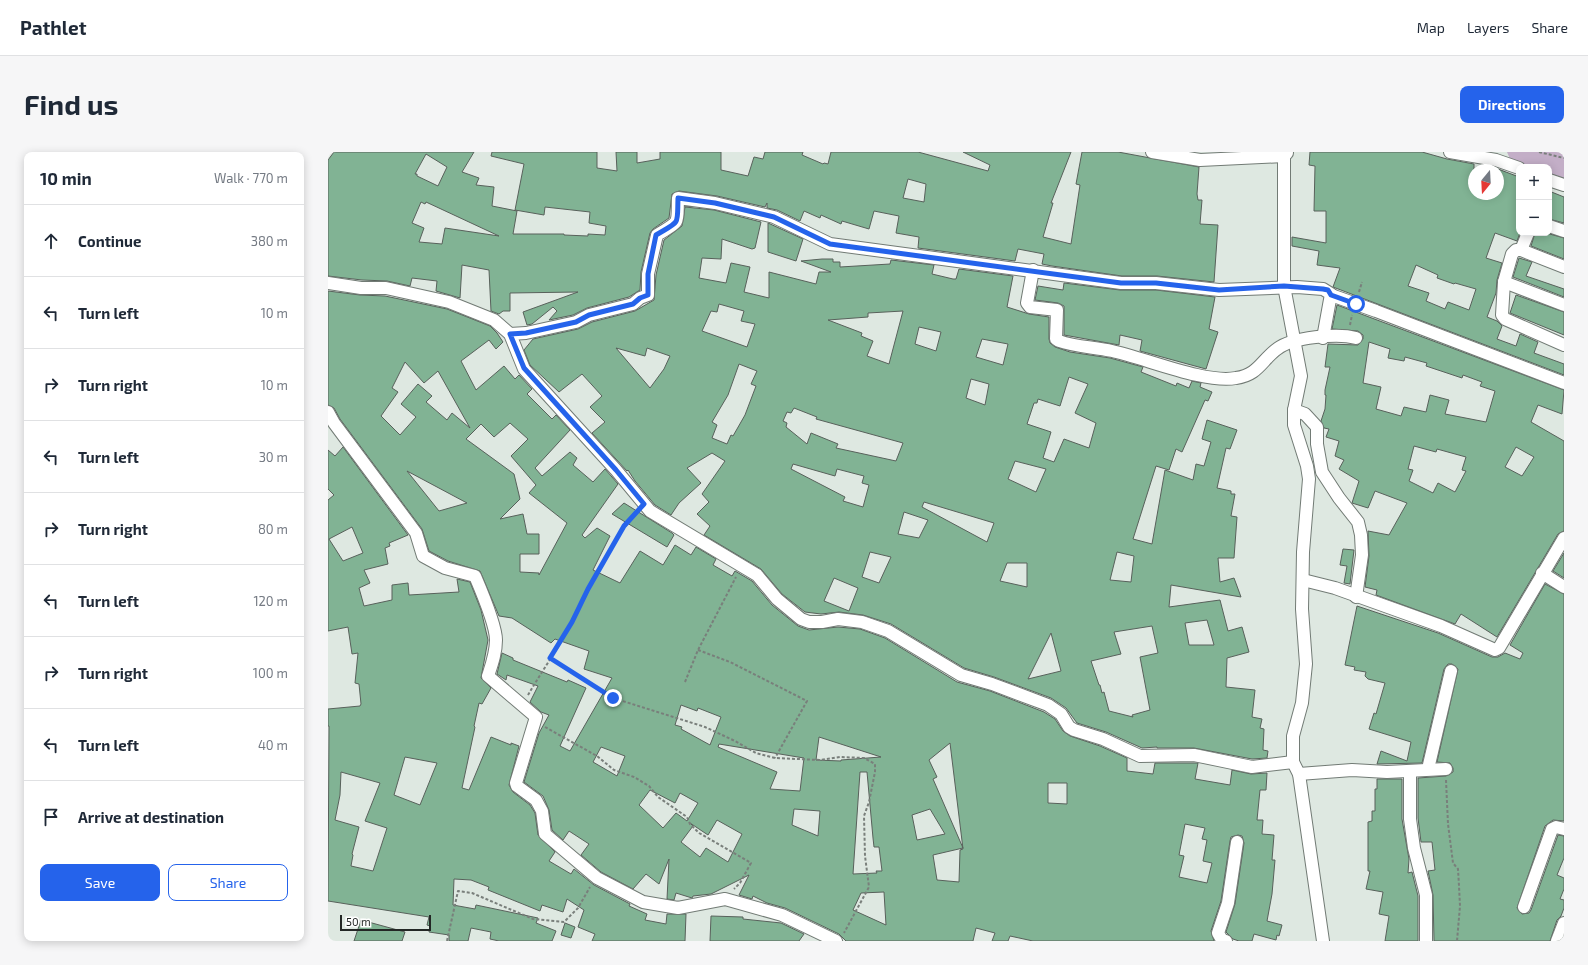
<!DOCTYPE html>
<html lang="en">
<head>
<meta charset="utf-8">
<style>
  body { margin:0; font-family:"Exo 2",sans-serif; background:#f6f6f7; color:#1f2937 }
  .controls { position:absolute; right:12px; top:12px; display:grid; overflow:hidden; border-radius:8px; box-shadow:0 2px 10px #0003 }
  .controls button { width:36px; height:36px; display:grid; place-items:center; padding:0; border:0; border-bottom:1px solid #e0e1e3; background:#fff; color:#1f2937; font:20px sans-serif }
  .compass { position:absolute; left:1140px; top:12px; width:36px; height:36px; border-radius:50%; background:#fff; box-shadow:0 2px 10px #0003; rotate:198deg }
  .scale { position:absolute; left:12px; bottom:10px; width:91px; box-sizing:border-box; padding-left:4px; border:2px solid #232725; border-top:0; font-size:11px; line-height:14px; white-space:nowrap; color:#232725; -webkit-text-stroke:3px #fff; paint-order:stroke }
  .stop { position:absolute; width:12px; height:12px; margin:-9px; border:3px solid #2563eb; border-radius:50%; background:#fff }
  .stop.end { background:#2563eb; border-color:#fff; box-shadow:0 1px 4px #0008 }
  .list { margin:0; padding:0; list-style:none }
  h2 { display:flex; justify-content:space-between; align-items:center; height:52px; margin:0; padding:0 16px; font-size:17px }
  h2 small { font-size:13px; font-weight:400; color:#747a83 }
  .list li { display:grid; grid-template-columns:26px 1fr auto; gap:12px; align-items:center; box-sizing:border-box; height:72px; padding:0 16px; border-top:1px solid #e0e1e3 }
  .list b { display:block; font-size:15px; white-space:nowrap }
  .list em { font-size:13px; font-style:normal; color:#747a83 }
  .actions { display:flex; gap:8px; padding:12px 16px }
  .actions a { flex:1; padding:9px 0; border:1px solid #2563eb; border-radius:8px; text-align:center; font-size:14px; color:#2563eb }
  .actions .main { background:#2563eb; color:#fff }
  .icon { flex:none; width:22px; height:22px; fill:none; stroke:currentColor; stroke-width:2; stroke-linecap:round; stroke-linejoin:round }
  .map { position:relative; flex:none; width:1236px; height:789px; overflow:hidden; border-radius:8px }
  header { display:flex; align-items:center; gap:24px; box-sizing:border-box; height:56px; padding:0 20px; background:#fff; border-bottom:1px solid #e0e1e3 }
  header strong { font-size:19px }
  nav { display:flex; gap:22px; margin-inline-start:auto; font-size:14px }
  .intro { display:flex; align-items:center; justify-content:space-between; box-sizing:border-box; height:96px; padding:0 24px }
  h1 { margin:0; font-size:28px }
  .button { padding:10px 18px; border-radius:8px; background:#2563eb; color:#fff; font-size:14px; font-weight:700 }
  main { display:flex; gap:24px; padding:0 24px }
  aside { flex:1; background:#fff; border-radius:8px; box-shadow:0 2px 10px #0003 }
  .map>svg:first-child { display:block }
  .green { fill:#c3aec7 }
  .building { fill:#81b394; stroke:#58615b; fill-rule:evenodd }
  .lines { fill:none; stroke-linecap:round; stroke-linejoin:round }
  .street-casing { stroke:#727b75; stroke-width:14 }
  .path { stroke:#797f7b; stroke-width:2; stroke-dasharray:3 2; stroke-linecap:butt }
  .street { stroke:#fff; stroke-width:12 }
  .route { stroke:#2563eb; stroke-width:5 }
</style>
</head>
<body>
<header>
<strong>Pathlet</strong>
<nav><a>Map</a><a>Layers</a><a>Share</a></nav>
</header>
<div class="intro"><h1>Find us</h1><a class="button">Directions</a></div>
<main>
<aside>
<h2>10 min<small>Walk · 770 m</small></h2>
<ul class="list">
<li><svg class="icon" aria-label="ahead" viewBox="0 0 24 24"><path d="M12 20V5M6 11l6-6 6 6"/></svg><div><b>Continue</b></div><em>380 m</em></li>
<li><svg class="icon" aria-label="left" viewBox="0 0 24 24"><path d="M17 20v-9H6M10 6l-5 5 5 5"/></svg><div><b>Turn left</b></div><em>10 m</em></li>
<li><svg class="icon" aria-label="right" viewBox="0 0 24 24"><path d="M7 20v-9h11M14 6l5 5-5 5"/></svg><div><b>Turn right</b></div><em>10 m</em></li>
<li><svg class="icon" aria-label="left" viewBox="0 0 24 24"><path d="M17 20v-9H6M10 6l-5 5 5 5"/></svg><div><b>Turn left</b></div><em>30 m</em></li>
<li><svg class="icon" aria-label="right" viewBox="0 0 24 24"><path d="M7 20v-9h11M14 6l5 5-5 5"/></svg><div><b>Turn right</b></div><em>80 m</em></li>
<li><svg class="icon" aria-label="left" viewBox="0 0 24 24"><path d="M17 20v-9H6M10 6l-5 5 5 5"/></svg><div><b>Turn left</b></div><em>120 m</em></li>
<li><svg class="icon" aria-label="right" viewBox="0 0 24 24"><path d="M7 20v-9h11M14 6l5 5-5 5"/></svg><div><b>Turn right</b></div><em>100 m</em></li>
<li><svg class="icon" aria-label="left" viewBox="0 0 24 24"><path d="M17 20v-9H6M10 6l-5 5 5 5"/></svg><div><b>Turn left</b></div><em>40 m</em></li>
<li><svg class="icon" aria-label="arrive" viewBox="0 0 24 24"><path d="M6 21V4h12l-3 4 3 4H6"/></svg><div><b>Arrive at destination</b></div></li>
</ul>
<div class="actions"><a class="main">Save</a><a>Share</a></div>
</aside>
<div class="map">
<svg width="1236" height="789" viewBox="0 0 1236 789">
  <rect width="100%" height="100%" fill="#dee8e1"/>
  <!-- green -->
  <path class="green" d="M1179 0H1236V27L1221 21V15H1204L1182 7Z"/>
  <!-- building -->
  <g class="building">
    <path d="M6 0H146L134 20 151 26 148 33 166 35 164 54 189 59 185 82H236V83L260 84V82L277 83 278 74 261 71 262 60 217 55 216 63 187 58 196 12 163 4 164 0H269V16L289 19 288 0H309V11L332 7V0H393V18L420 24 426 5 435 7 437 0H475L474 3 495 12 496 11 500 12 503 0H590L660 19 662 13 635 0H743L723 51H725L715 85 743 92 752 33 748 32 754 0H790L871 15 869 42 870 48H874L872 72 890 73 886 130 829 124H794L724 114 714 112 716 102 690 97 687 109 590 96 591 85 568 81 571 64 546 59 541 77 514 69 513 72 493 63 492 66 476 59 472 69 449 58 439 56V51L437 55 389 44 351 39 344 42 341 66 325 77 322 81 313 120 312 138 301 145 259 156 245 163 221 168 229 159 225 155 204 172 199 173 195 160 250 140 182 141V159H175L171 162 163 159 161 118 134 113 132 146 108 139 109 129 84 126 82 134 59 129 34 128 0 124V8ZM98 2 119 15 110 34 89 24V22H87ZM580 27 598 32 596 50 575 46ZM93 50 97 52 98 50 171 84 117 76 114 92 91 90 96 76 84 71Z"/>
    <path d="M982 0H1094L1119 7 1146 12V42H1170V17L1191 25 1192 81 1189 89 1167 81 1158 106 1174 111 1169 128 1168 141 1159 165 1169 169 1174 174 1169 187 1188 194 1192 182 1210 190 1206 201 1236 212V223L1005 135 1012 116 989 113 991 99 964 94V85L998 91V59H986L987 14 981 13ZM1088 113 1110 123 1109 126 1126 132 1127 131 1148 137 1141 158 1120 150 1117 157 1098 149 1101 141 1080 134Z"/>
    <path d="M1221 39 1236 45V71L1221 67Z"/>
    <path d="M357 55 386 58 433 70 427 96 424 97 394 87 393 107 374 106 371 126 398 131 403 111 422 115 416 140 441 146V120L488 132 491 120H503L473 109 494 107H505V110H512V115L562 112 563 108 606 113 604 122 625 127H628L631 117 685 124 679 155 701 162 721 165V187L722 191 727 195 742 200 782 206 815 215 813 220 848 234 849 231 861 236 864 229 873 231 872 235 884 240 880 249 877 248 854 300 848 297 841 318 828 314 805 387 824 392 837 318 865 328 868 312 876 314 883 290 874 287 879 268 909 278 902 297 898 296 889 336 903 339V342H907L903 364 909 365 906 406H890L892 430 906 426 913 445 843 433 841 455 892 448 900 479 914 475 921 500 899 506 898 535 927 538 924 565 934 567 932 576 936 577 935 598 940 599 939 606 924 607 866 596H829V595L814 596 778 580 749 571 738 556 723 546 666 525 636 516 563 472 535 463 511 460 493 462 477 460 454 442 433 417 376 383 382 374 369 362 381 350 374 342 397 309 384 301 359 316 373 331 351 351 343 363 327 353 307 329 300 318 299 319 264 281 277 270 262 255 274 244 254 222 231 240 202 213 196 198 205 187 250 177 264 170 307 159 326 148 328 123 336 88 354 74ZM391 152 416 159 413 169 427 172 419 195 374 179 383 159 389 160ZM575 159 561 212 539 204 545 189 533 184 534 181 500 168 540 165V161ZM591 175 613 180 608 199 587 192ZM654 187 680 192 675 213 648 205ZM288 196 317 204 319 196 342 204 336 217 322 236ZM411 212 429 219 423 232 428 234 417 263 405 284 403 283 399 292 384 286 389 273 384 270 400 243ZM741 225 760 232 747 261 768 271 761 296 736 287 726 310 715 306 723 280 699 272 706 251H709L710 247 732 254ZM643 227 661 232 657 253 638 246ZM466 256 489 265 488 267 575 291 568 309 508 296 510 292 483 281 479 292 458 275 459 271 455 269 459 260 463 261ZM687 309 718 317 708 340 680 327ZM465 312 507 324 509 317 536 324 534 331 541 333 535 355 515 349 517 345 463 317ZM596 350 666 371 659 390 594 355ZM576 360 600 368 591 386 570 382ZM542 400 563 405 551 431 534 425ZM789 400 806 404 803 430 782 428ZM679 411H699V435L672 429ZM506 426 530 436 521 459 496 449ZM879 468 886 493H861L857 471ZM824 474 830 501 812 505 822 558 804 563 805 565 781 559 776 540 774 541 772 533H771L763 509 793 502 786 480ZM723 481 733 519 700 527Z"/>
    <path d="M440 71 475 87 468 109 440 100Z"/>
    <path d="M1207 81H1218L1236 86V107L1203 94Z"/>
    <path d="M1191 106 1204 110 1198 124 1236 137V145L1185 125Z"/>
    <path d="M736 131 792 138H828L887 145 881 177 890 180 878 217 812 199 814 188 792 183 791 193 736 183V154L730 151 707 148 710 134 735 138Z"/>
    <path d="M0 139 32 143 57 144 119 157 162 174 169 181 175 190 168 197 161 188 133 209 148 238 176 214 187 227 191 223 204 237 199 242 224 267 228 263 242 278 207 316 214 324 242 300 249 306 245 313 265 330 277 317 290 332 254 383 257 386 269 376 282 384 265 418 292 431 312 399 335 413 347 393 363 403 368 395 388 407 385 413 404 424 407 419 424 429 444 453 470 474 481 478 510 475 532 477 557 486 629 530 662 539 716 560 727 567 735 579 742 584 772 594 799 606V619L825 622 827 611H870L867 627 902 633 904 618 923 622 939 621 938 638H932L929 668H935L934 682 946 683 944 708H947L944 742 939 769 954 773 951 784 949 783 948 788 926 782 924 789H911L905 787 898 780 907 752 916 691 914 684 910 683 903 685 902 689 893 749 883 779 886 789H705L682 784 680 789H664L667 781 648 776 645 789H518L511 782 457 756 439 751 425 744 424 747 411 743 421 723 383 742 365 744 364 746 348 741 346 748 339 747 341 707 331 732 318 722 305 737 273 720 253 703 261 692 241 679 235 688 224 678 221 658 215 644 196 630 211 581 221 563 213 560 202 550 210 534 179 523 178 528 169 522 174 501 185 506V508L239 530 240 528 258 536 232 594 242 599 284 526 256 517 261 499 227 487 223 491 184 466 171 464 152 419 120 409 101 399 94 377 12 267 6 256 0 253ZM77 210 96 231 110 219 142 276 124 261 119 268 98 250 104 244 90 232 73 252 88 265 72 283 53 264 70 240 64 236ZM182 271 200 287 183 304 208 333 201 341 239 371 211 423V421L192 420V402H211V382H199L195 362 172 367 192 347 186 322 138 287 153 272 166 285ZM79 319 139 351 111 359ZM353 553 369 559 370 556 393 565 382 593 353 577 354 575 347 573ZM491 585 553 605 513 608V609L488 608ZM622 591 635 697 632 698 631 730 609 728 605 703 635 696 605 627 609 625 601 608ZM391 592 476 606 472 639 442 637 449 620 390 595ZM273 595 297 604 289 624 265 610ZM532 620H539L545 686 546 695H551L554 719H548L549 721 525 722ZM720 631H739V652L720 651ZM322 638 347 651 352 641 370 651 359 669 348 661 335 676 311 653ZM466 657 492 659 490 684 464 673ZM602 657 617 682 589 688 584 663ZM389 668 414 682 400 710 378 696 372 705 353 690 365 674 362 671 380 683ZM857 672 877 676 874 687 879 688 875 709 884 711 879 731 851 725 856 704 851 703ZM556 740 558 773 525 758 533 741Z"/>
    <path d="M1188 143 1236 160V183L1182 161Z"/>
    <path d="M1009 153 1236 238 1234 262 1210 253 1203 270 1236 289V379L1230 382 1169 485 1133 462 1127 472 1048 443 1049 438 1037 435 1041 404 1040 379 1061 383 1079 351 1047 339 1040 356 1024 351 1031 329 1011 317 1016 308 1007 304 1011 289 998 285 1001 277 996 276 993 269 997 257 998 243H997V238L1002 215H997L1000 192 1030 193 1035 187V183L1030 179 1004 177ZM1041 190 1062 197 1060 206 1076 209 1077 205 1099 211 1098 214 1134 226 1135 223 1154 230 1152 234 1167 239 1158 270 1117 262 1121 248 1102 243 1098 260 1076 255 1073 264 1048 257 1053 235 1035 231ZM1086 294 1108 300 1109 297 1138 305 1134 318 1138 319 1127 340 1110 331 1105 341 1081 329 1085 318 1080 317ZM1188 295 1206 305 1194 324 1177 315Z"/>
    <path d="M15 295 80 383 61 391 62 394 57 396 60 412 36 418 42 431 31 436 36 454 64 448V433L80 431 81 443 131 440 129 427 142 430 153 458 160 488 153 526 163 536 154 552 151 551 146 574 147 575 134 636 141 638 163 585 183 593V591L191 594 181 633 185 640 202 653 207 661 210 683 227 700 221 709 243 722 246 717 266 733 302 752 301 754 319 762 317 768 338 772 339 762H358L357 789H264L267 782 250 775 256 758 239 747 235 760 214 753 212 759 160 738 161 735 143 728 126 727 125 753 147 757 148 753 210 766 208 771 228 779 224 789H171L162 787 163 780 143 776 140 789H121V783L101 780 102 774 99 773 101 765 0 749 1 574H0V557L32 554 33 552 31 532 27 531 30 501 24 502 20 475 0 479V348L6 343 0 337V298L7 304ZM24 375 35 401 15 409 1 387ZM77 605 109 611 92 653 66 643ZM13 620 52 631 37 669 59 676 45 719 23 714 25 703 24 702 31 675 7 668 12 643Z"/>
    <path d="M296 351 344 381 346 383 339 395 284 362Z"/>
    <path d="M1015 397 1026 398 1022 432 1016 431 1019 414 1012 413Z"/>
    <path d="M1236 401V426L1225 419Z"/>
    <path d="M1217 432 1236 442V669L1225 668 1217 674 1189 756 1194 762 1201 761 1203 758 1230 683 1236 684V706L1229 723 1236 726V737L1232 747 1236 748V756L1233 764 1229 768 1222 789H1106L1105 743 1100 719 1107 718 1104 690H1093L1090 666V626L1118 624 1125 620V616L1122 611 1109 610 1130 517 1124 512H1120L1116 517 1094 611 1049 612 1053 599 1079 609 1083 590 1041 577 1046 561 1048 562 1057 531 1040 527 1037 524 1038 520 1026 518 1027 515 1017 513 1029 454 1110 481 1164 505H1170L1177 501 1192 507 1195 501 1182 493Z"/>
    <path d="M1049 627H1074V667L1081 707 1080 721 1084 720 1090 744V789H1057L1061 764 1051 762 1055 740 1038 737 1042 719H1040V670L1044 669V659H1047V637H1049Z"/>
    <path d="M383 764 415 765V767L453 771 476 782 471 789H382Z"/>
    <path d="M33 768 77 780 74 789H26Z"/>
    <path d="M237 771 247 775 243 786 233 783Z"/>
  </g>
  <g class="lines">
    <!-- street casing -->
    <g class="street-casing">
      <g id="street">
        <path d="M824 0 872 8 956 4 959 1"/>
        <path d="M952 0 956 4V134L973 224 966 258V273L979 314 981 327 975 400 974 457 978 512 974 551 965 584V610L971 622 995 789"/>
        <path d="M1122 0 1168 8 1191 16"/>
        <path d="M1221 28 1236 33"/>
        <path d="M1221 74 1236 79"/>
        <path d="M1200 81 1193 98 1236 115"/>
        <path d="M1193 98H1188L1184 102 1176 130 1174 163 1177 167 1236 193"/>
        <path d="M705 118 699 151 702 155 729 158 728 187 731 189C747 195 767 195 784 199 817 206 878 232 908 226 930 223 933 209 949 197 964 185 1010 181 1028 186"/>
        <path d="M1176 130 1236 153"/>
        <path d="M0 131 33 136H58L121 150 166 168 182 182 196 217 288 318 322 359 429 423 449 447 473 467 481 470H494L510 467 534 470 560 479 633 523 664 532 720 553 733 562 741 575 746 578 775 587 812 604 866 603 924 615 965 610"/>
        <path d="M1003 143 1048 159 1236 231"/>
        <path d="M182 182 198 181 248 170 261 163 305 152 312 146 320 143V122L329 83C353 68 349 74 350 46L387 51 446 65 502 92 793 131H828L891 138 969 135 995 137 1003 142 995 186"/>
        <path d="M966 258 977 262 989 275V292L994 320 1011 346 1030 370 1033 383 1034 403 1028 445"/>
        <path d="M0 260 6 271 88 381 95 404 117 416 147 424C153 438 168 473 168 488 168 501 164 512 160 524L208 565 188 631 189 634 208 648 214 659 217 682 269 726 315 750 350 756 397 747 454 763 508 789"/>
        <path d="M1214 421 1236 435"/>
        <path d="M975 428 1007 436 1113 474 1167 498 1171 496 1236 386"/>
        <path d="M1100 617 1123 519"/>
        <path d="M1082 619V667L1086 696 1098 743V789"/>
        <path d="M971 622 1024 618 1059 620 1118 617"/>
        <path d="M1196 755 1224 677 1228 675 1236 677"/>
        <path d="M898 789 894 788 890 781 900 751 909 690"/>
        <path d="M1229 789 1236 771"/>
      </g>
    </g>
    <!-- path -->
    <g class="path">
      <path d="M1211 0 1236 6"/>
      <path d="M1031 140 1034 130"/>
      <path d="M1022 173 1024 163"/>
      <path d="M370 498 402 510 479 549 447 606"/>
      <path d="M222 506 285 546 377 575 407 589 428 601 447 606 492 608 512 605 536 606 547 612V620L541 650 536 664 537 704 541 735 516 781"/>
      <path d="M357 530 370 498 408 425"/>
      <path d="M200 543C214 519 231 495 244 470 264 433 280 392 309 360"/>
      <path d="M217 575 269 604 286 618 306 625 321 634 330 645 359 665 362 672 371 681 423 711 412 731 406 737"/>
      <path d="M1118 628 1120 672 1125 711 1130 717 1131 734 1132 754 1129 789"/>
      <path d="M119 789 130 739 144 741 205 767 236 770 250 756 262 735"/>
    </g>
    <!-- street -->
    <use href="#street" class="street"/>
  </g>
  <g class="lines">
    <!-- route -->
    <path class="route" d="M285 546 222 506 244 470 260 437 296 374 316 352 288 318 196 216 182 182 198 181 248 170 261 163 305 152 312 146 320 143V122L328 83C353 68 349 74 350 46L387 51 446 65 502 92 793 131H828L891 138 956 134 995 137 1000 138 1003 143 1028 152"/>
  </g>
</svg>
<div class="controls">
<button>+</button>
<button>−</button>
</div>
<svg class="compass" viewBox="-18 -18 36 36"><path d="M0-13l5 13h-10z" fill="#e53935"/><path d="M0 13l5-13h-10z" fill="#747a83"/></svg>
<div class="scale">50 m</div>
<div class="stop" style="left:1028px;top:152px"></div>
<div class="stop end" style="left:285px;top:546px"></div>
</div>
</main>
</body>
</html>
